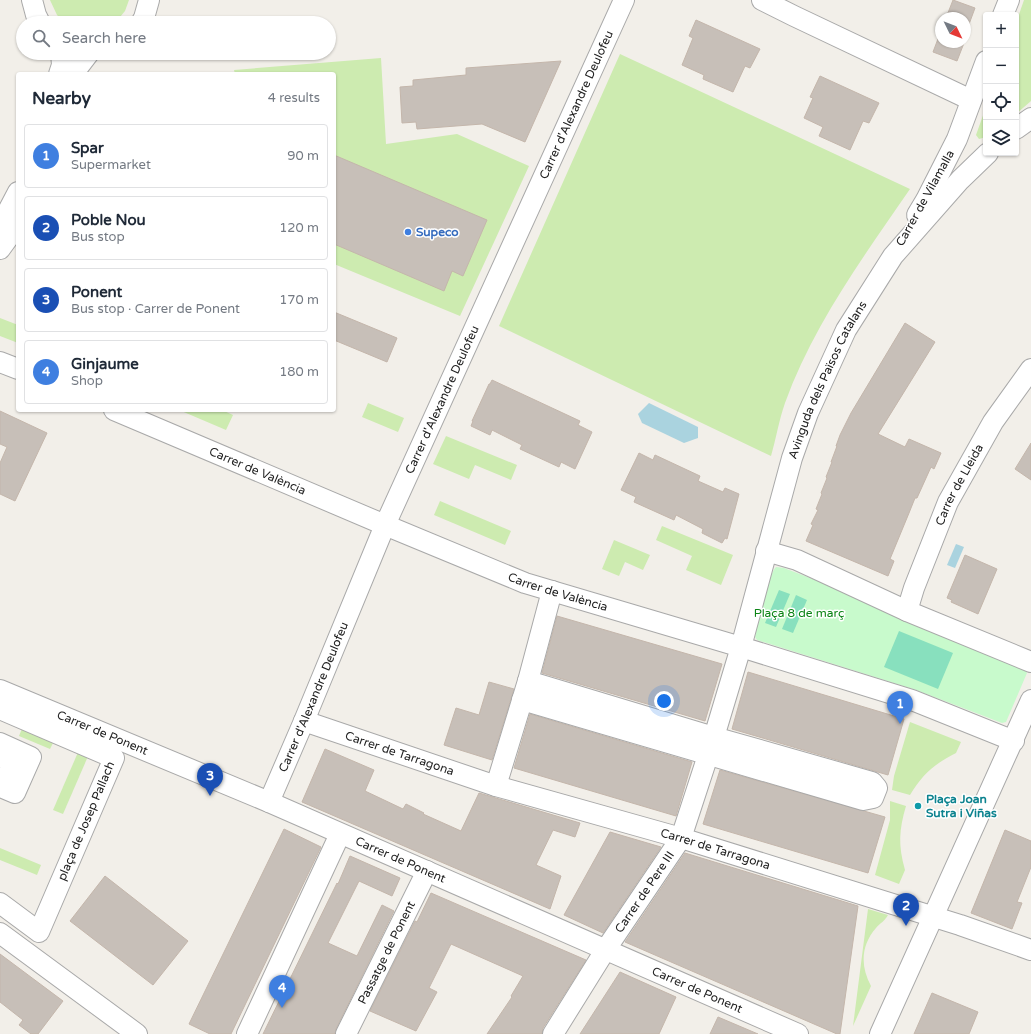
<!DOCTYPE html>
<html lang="en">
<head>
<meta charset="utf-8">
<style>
  body { margin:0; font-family:"Varela Round",sans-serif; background:#f6f6f7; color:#1f2937 }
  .controls { position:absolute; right:12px; top:12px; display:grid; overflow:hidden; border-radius:4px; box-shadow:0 1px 3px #0004 }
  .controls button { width:36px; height:36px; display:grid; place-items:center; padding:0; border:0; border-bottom:1px solid #e0e1e3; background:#fff; color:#1f2937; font:20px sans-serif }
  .compass { position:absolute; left:935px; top:12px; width:36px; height:36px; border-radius:50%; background:#fff; box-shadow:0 1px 3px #0004; rotate:133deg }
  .you { position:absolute; left:664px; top:701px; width:14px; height:14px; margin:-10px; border:3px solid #fff; border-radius:50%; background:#1a73e8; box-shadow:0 0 0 6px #1a73e833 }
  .badge { display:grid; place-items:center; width:26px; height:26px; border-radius:50%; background:#0f766e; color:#fff; font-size:13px; font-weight:700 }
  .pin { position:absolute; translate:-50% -33px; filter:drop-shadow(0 1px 2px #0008) }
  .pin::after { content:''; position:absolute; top:21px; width:14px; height:12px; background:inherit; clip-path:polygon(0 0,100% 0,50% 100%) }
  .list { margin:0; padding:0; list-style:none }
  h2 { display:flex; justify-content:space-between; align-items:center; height:52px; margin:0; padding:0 16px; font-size:17px }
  h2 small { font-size:13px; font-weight:400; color:#747a83 }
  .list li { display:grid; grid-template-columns:26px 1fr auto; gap:12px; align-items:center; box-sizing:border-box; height:64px; margin:0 8px 8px; padding:0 8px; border:1px solid #e0e1e3; border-radius:4px }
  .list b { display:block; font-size:15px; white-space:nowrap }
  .list p { margin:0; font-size:13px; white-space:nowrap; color:#747a83 }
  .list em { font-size:13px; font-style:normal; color:#747a83 }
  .icon { flex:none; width:22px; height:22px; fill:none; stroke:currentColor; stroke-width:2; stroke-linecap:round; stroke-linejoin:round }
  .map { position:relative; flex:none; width:1031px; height:1034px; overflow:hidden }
  .search { position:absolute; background:#fff; box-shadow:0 1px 3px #0004; left:16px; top:16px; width:320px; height:44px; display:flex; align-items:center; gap:10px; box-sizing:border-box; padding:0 14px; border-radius:22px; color:#747a83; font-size:15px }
  .panel { position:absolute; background:#fff; box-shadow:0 1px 3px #0004; left:16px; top:72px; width:320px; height:340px; border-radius:4px }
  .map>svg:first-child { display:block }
  .grass { fill:#cdebb0 }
  .park { fill:#c8facc }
  .pitch { fill:#88e0be }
  .water { fill:#aad3df }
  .building { fill:#c7bfb8; stroke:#c4b6ab }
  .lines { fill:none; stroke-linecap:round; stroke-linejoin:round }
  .minor-casing { stroke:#a9a9a9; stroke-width:22 }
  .minor { stroke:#fff; stroke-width:20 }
  .shop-dot { fill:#3f7fe0; stroke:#fff; stroke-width:1.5 }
  .culture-dot { fill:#0f9aa8; stroke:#fff; stroke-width:1.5 }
  .labels { text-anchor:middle; stroke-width:3; stroke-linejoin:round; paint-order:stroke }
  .street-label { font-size:12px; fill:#222; stroke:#fff }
  .shop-label { font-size:12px; font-weight:bold; fill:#366cbe; stroke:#fff; text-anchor:start }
  .park-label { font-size:12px; fill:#0c8416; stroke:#fff }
  .culture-label { font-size:12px; font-weight:bold; fill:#0d838f; stroke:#fff; text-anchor:start }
</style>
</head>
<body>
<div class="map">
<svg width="1031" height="1034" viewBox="0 0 1031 1034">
  <rect width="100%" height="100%" fill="#f2efe9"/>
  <!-- grass -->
  <g class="grass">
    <path d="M50 0H129L125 11 115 23H65L57 15Z"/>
    <path d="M1024 0H1031V101L1016 114V23Z"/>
    <path d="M620 54 910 189C864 256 813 325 785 403 779 420 776 439 771 456L499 326Z"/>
    <path d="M381 58 386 144 457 134 529 166 460 316 334 264V74H235L234 70Z"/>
    <path d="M986 107V137L979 139 976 135Z"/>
    <path d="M0 318 18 325V343L0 336Z"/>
    <path d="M368 403 404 418 398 432 362 417Z"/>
    <path d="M179 410H222L233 415 226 430Z"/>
    <path d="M446 436 517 465 511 480 475 465 469 479 433 464Z"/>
    <path d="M440 501 511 531 505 545 434 515Z"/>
    <path d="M662 526 733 555 721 585 686 570 692 556 656 540Z"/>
    <path d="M614 540 650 555 643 570 625 562 619 576 602 569Z"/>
    <path d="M910 722 961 742 956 753C934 764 923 774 910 795L892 790 894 776Z"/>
    <path d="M23 726 55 739 50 749 19 736Z"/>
    <path d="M79 750 89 754 63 814 53 810Z"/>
    <path d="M890 801 906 806C899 830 898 845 905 870L899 884 875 875 890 820Z"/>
    <path d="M0 848 41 865 37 875 0 860Z"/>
    <path d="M868 909 888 915C885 921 880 923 876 928 861 945 860 966 871 986L853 1026Z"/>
  </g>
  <!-- park -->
  <path class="park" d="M776 567 784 568 865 599 1025 670 1027 673 1006 722 1002 723 916 690 757 640 755 637C758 623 768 575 776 567Z"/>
  <!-- pitch -->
  <g class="pitch">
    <path d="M779 590 790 594 776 627 765 623Z"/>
    <path d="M796 595 807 600 793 633 782 629Z"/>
    <path d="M899 631 953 653 938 689 884 667Z"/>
  </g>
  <!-- water -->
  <g class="water">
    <path d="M649 403 698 427V438L684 443 642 423 638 414Z"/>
    <path d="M956 544 964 547 955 568 947 565Z"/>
  </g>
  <!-- building -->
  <g class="building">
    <path d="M953 0 975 8 965 35V18H946Z"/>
    <path d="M696 20 760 49 750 68 745 66 733 92 703 79 704 75 682 65 693 38 689 36Z"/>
    <path d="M941 31V42L964 43 957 61 933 52Z"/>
    <path d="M561 61 525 142 482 124 417 129 416 122 402 123 400 87 413 86V80L466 75V68Z"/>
    <path d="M820 76 879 103 869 123 863 121 850 150 819 136 823 127 804 118 813 98 810 97Z"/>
    <path d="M334 155 487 220 463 276 452 271 444 291 334 244Z"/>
    <path d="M334 312 397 338 387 362 334 340Z"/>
    <path d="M905 323 935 342 878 434 905 447 909 439 941 453 934 469 931 467 917 498H915L909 513 890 559 894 561 888 576 806 541 813 525 811 524 818 510 816 509 822 494 821 493 827 478 826 477 832 462H831L837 446H836L840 435 851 413Z"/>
    <path d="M492 380 580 421 578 425 592 432 575 469 561 462 559 467 520 449 522 445 492 430 490 435 471 426 473 421H472L489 384H490Z"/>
    <path d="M0 411 47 433 15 501 0 494V463L7 447 0 444Z"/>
    <path d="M1031 443V480L1015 469Z"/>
    <path d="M639 453 653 460 655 455 700 476 698 481 723 492 725 488 739 494 727 539 725 538 722 543 702 533 703 529 676 515 674 520 634 502 636 497 621 490Z"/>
    <path d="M965 555 997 569 978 614 951 602 952 600 947 598Z"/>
    <path d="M557 616 722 664 705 721 542 673Z"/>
    <path d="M748 672 904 719 888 775 732 729Z"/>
    <path d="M489 682 514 689 492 760 444 745 456 708 479 715Z"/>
    <path d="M530 714 692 762 676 816 514 768Z"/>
    <path d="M325 749 374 770 365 791 403 809 406 804 424 813 423 814 461 831 479 793 580 823 575 837 553 830 536 865 561 876 550 909 302 802Z"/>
    <path d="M720 770 885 817 868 873 703 824Z"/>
    <path d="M284 829 321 847 231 1034H210L189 1024Z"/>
    <path d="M1005 830 1031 841V867L1017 902 1022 903 1012 929 971 913Z"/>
    <path d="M610 832 661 847 603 933 564 915Z"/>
    <path d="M685 853 858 906 840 1034H837L625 942Z"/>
    <path d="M350 856 400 878 392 896 359 881 328 943 357 956 382 905 394 911 336 1029 335 1034H263L337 883 338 884Z"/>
    <path d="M105 876 188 941 153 985 70 921Z"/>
    <path d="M431 893 586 960 543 1028 542 1034H487L512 997 511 996 523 976 451 944 429 988 437 992 416 1031 370 1011 415 921 417 922Z"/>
    <path d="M0 954 63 1001 38 1034H31L19 1025 23 1020 0 1002Z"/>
    <path d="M620 972 676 997 659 1034H580Z"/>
    <path d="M932 993 978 1012 969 1034H914Z"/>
    <path d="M718 1017 758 1034H710Z"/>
  </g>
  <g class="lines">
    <!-- minor casing -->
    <g class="minor-casing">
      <g id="minor">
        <path d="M32 0 36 15 40 23"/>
        <path d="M762 0 794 16 971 100"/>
        <path d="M1003 15 1009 0"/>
        <path d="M141 23 144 18 149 0"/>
        <path d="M59 74 62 65 61 53"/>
        <path d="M75 74 76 70 89 53"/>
        <path d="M1016 129 1031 118"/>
        <path d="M917 215 926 200 957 139 986 61"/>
        <path d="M0 226 18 192"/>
        <path d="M0 249 8 238 18 218"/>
        <path d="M0 362 18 369"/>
        <path id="s1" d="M114 410 385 525 525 583 741 647 912 700 1014 741"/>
        <path d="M766 551 797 560 907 611 1031 662"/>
        <path id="s2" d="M907 611 914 588 948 502 993 422 1031 369"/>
        <path id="s3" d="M0 690 269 802 798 1034"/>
        <path d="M522 700 863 800 873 798 877 788 872 782 714 737 528 681"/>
        <path d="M0 709 114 758 39 932 0 903"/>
        <path id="s4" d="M304 721 496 786 681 838 960 925 1031 950"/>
        <path d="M0 743 31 757 15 793 3 788 13 762 0 757"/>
        <path d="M496 786 528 681 552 591"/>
        <path id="s5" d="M269 802 304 721 385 525 624 0"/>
        <path d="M0 933 137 1034"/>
        <path d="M247 1034 340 834"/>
        <path id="s6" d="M346 1034 427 871"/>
        <path id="s7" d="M553 1034 606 949 681 838 714 737 741 647 792 458 808 413 846 330 893 256 960 180 988 153"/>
        <path d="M880 1034 1031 700"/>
      </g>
    </g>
    <!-- minor -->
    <use href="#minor" class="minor"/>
  </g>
  <!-- markers -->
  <circle class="shop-dot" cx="408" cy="232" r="4"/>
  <circle class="culture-dot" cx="918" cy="806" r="4"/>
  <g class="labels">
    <!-- street labels -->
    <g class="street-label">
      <text dy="4" stroke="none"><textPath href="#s5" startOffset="762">Carrer d'Alexandre Deulofeu</textPath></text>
      <text transform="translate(925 198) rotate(-61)" y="4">Carrer de Vilamalla</text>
      <text dy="4" stroke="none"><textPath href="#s7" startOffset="716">Avinguda dels Països Catalans</textPath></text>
      <text dy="4" stroke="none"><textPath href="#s5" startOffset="438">Carrer d'Alexandre Deulofeu</textPath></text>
      <text dy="4" stroke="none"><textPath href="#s1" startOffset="156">Carrer de València</textPath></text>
      <text dy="4" stroke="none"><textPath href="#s2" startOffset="137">Carrer de Lleida</textPath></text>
      <text dy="4" stroke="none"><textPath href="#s1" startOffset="480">Carrer de València</textPath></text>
      <text dy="4" stroke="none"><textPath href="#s5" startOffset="114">Carrer d'Alexandre Deulofeu</textPath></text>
      <text dy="4" stroke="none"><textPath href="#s3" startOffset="111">Carrer de Ponent</textPath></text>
      <text dy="4" stroke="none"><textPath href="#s4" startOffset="101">Carrer de Tarragona</textPath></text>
      <text transform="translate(86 821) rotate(-67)" y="4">plaça de Josep Pallach</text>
      <text dy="4" stroke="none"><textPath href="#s4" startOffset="431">Carrer de Tarragona</textPath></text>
      <text dy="4" stroke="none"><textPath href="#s3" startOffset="435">Carrer de Ponent</textPath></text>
      <text dy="4" stroke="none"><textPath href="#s7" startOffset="169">Carrer de Pere III</textPath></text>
      <text dy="4" stroke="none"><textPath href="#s6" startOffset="91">Passatge de Ponent</textPath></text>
      <text dy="4" stroke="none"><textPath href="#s3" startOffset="759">Carrer de Ponent</textPath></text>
    </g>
    <!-- shop labels -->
    <g class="shop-label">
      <text x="416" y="236">Supeco</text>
    </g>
    <!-- park labels -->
    <g class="park-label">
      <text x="799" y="617">Plaça 8 de març</text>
    </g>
    <!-- culture labels -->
    <g class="culture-label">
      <text x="926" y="803">Plaça Joan<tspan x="926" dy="14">Sutra i Viñas</tspan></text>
    </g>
  </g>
</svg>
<div class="controls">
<button>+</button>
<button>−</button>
<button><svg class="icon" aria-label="locate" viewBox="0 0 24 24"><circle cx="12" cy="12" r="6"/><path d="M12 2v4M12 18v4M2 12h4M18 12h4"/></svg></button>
<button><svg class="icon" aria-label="layers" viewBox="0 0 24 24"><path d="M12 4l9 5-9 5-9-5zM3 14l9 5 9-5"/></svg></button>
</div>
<svg class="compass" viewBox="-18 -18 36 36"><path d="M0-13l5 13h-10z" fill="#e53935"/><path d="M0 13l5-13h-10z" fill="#747a83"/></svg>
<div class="you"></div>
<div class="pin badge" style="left:900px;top:724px;background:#3f7fe0">1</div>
<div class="pin badge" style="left:906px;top:926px;background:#1a4fb4">2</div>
<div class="pin badge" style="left:210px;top:796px;background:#1a4fb4">3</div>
<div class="pin badge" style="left:282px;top:1008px;background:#3f7fe0">4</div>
<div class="search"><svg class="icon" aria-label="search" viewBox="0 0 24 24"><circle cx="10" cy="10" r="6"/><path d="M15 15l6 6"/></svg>Search here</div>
<section class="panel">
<h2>Nearby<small>4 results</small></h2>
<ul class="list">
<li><span class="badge" style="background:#3f7fe0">1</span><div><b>Spar</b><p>Supermarket</p></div><em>90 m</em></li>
<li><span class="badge" style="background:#1a4fb4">2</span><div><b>Poble Nou</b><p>Bus stop</p></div><em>120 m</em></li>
<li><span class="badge" style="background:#1a4fb4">3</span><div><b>Ponent</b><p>Bus stop · Carrer de Ponent</p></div><em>170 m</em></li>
<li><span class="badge" style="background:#3f7fe0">4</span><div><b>Ginjaume</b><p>Shop</p></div><em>180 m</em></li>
</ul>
</section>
</div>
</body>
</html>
